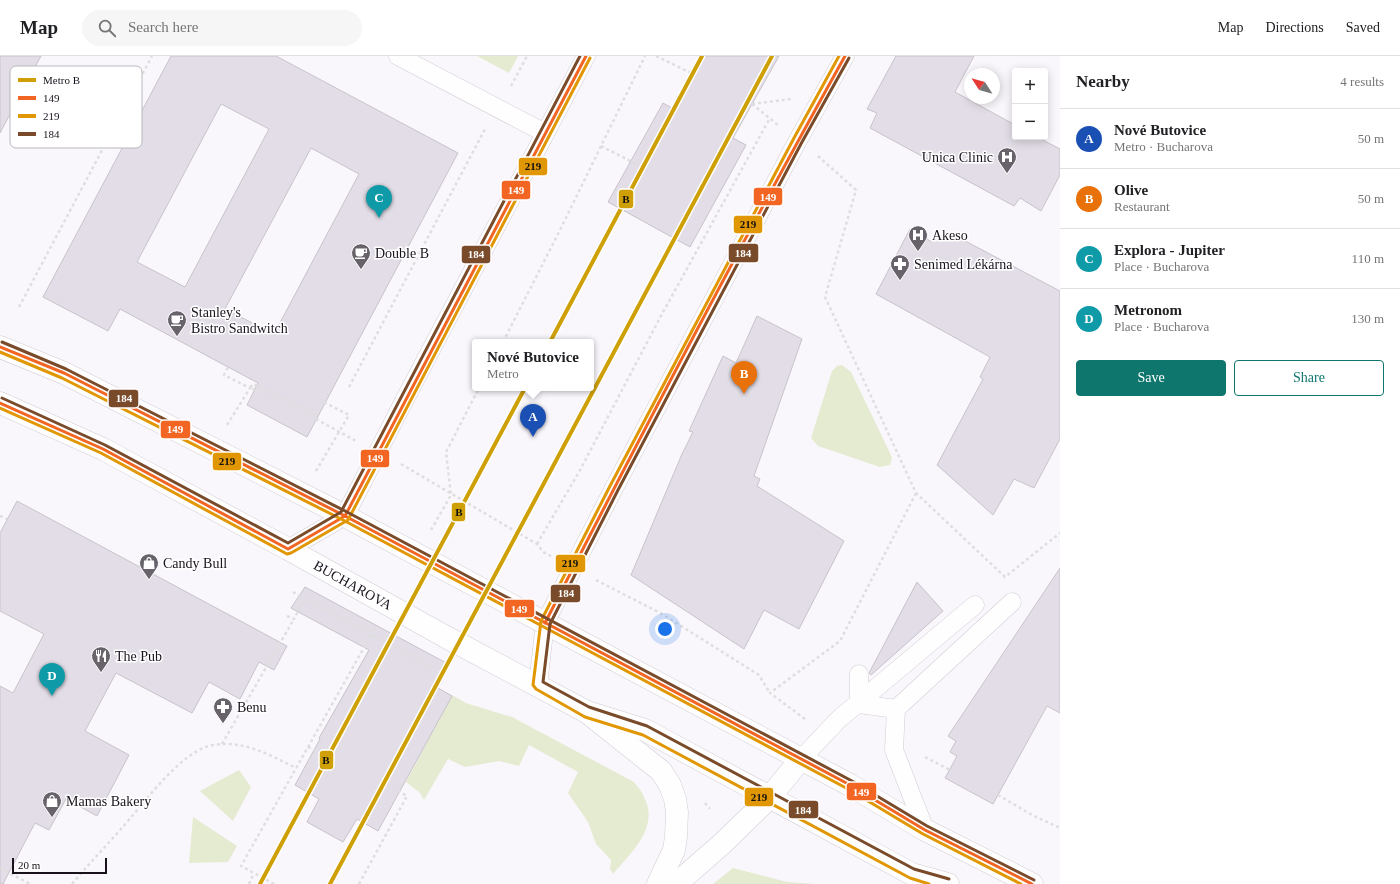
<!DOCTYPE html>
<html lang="en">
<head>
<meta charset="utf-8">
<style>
  body { margin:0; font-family:Georgia,serif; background:#f6f6f6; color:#202124 }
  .controls { position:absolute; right:12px; top:12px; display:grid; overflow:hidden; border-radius:4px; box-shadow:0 2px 10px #0003 }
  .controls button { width:36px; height:36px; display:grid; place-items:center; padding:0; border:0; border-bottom:1px solid #e0e0e0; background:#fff; color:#202124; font:20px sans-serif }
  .compass { position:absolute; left:964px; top:12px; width:36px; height:36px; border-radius:50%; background:#fff; box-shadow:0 2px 10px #0003; rotate:306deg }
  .scale { position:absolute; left:12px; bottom:10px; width:95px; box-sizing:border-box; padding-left:4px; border:2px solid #19121d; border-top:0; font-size:11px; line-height:14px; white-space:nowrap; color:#19121d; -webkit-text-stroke:3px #fff; paint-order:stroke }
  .you { position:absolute; left:665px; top:573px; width:14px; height:14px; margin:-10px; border:3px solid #fff; border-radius:50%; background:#1a73e8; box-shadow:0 0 0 6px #1a73e833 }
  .badge { display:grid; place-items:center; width:26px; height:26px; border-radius:50%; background:#0f766e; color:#fff; font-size:13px; font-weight:700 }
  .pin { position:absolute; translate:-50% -33px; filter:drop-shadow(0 1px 2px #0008) }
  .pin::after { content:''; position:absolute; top:21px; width:14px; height:12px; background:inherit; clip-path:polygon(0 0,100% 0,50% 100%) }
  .popup { position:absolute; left:472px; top:283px; width:122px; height:52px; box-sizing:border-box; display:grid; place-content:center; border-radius:4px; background:#fff; filter:drop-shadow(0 1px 3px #0005); font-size:13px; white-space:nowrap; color:#757577 }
  .popup b { font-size:15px; color:#202124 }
  .popup::after { content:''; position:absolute; left:50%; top:100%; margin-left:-8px; border:8px solid transparent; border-top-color:#fff }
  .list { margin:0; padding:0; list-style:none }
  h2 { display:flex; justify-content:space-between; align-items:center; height:52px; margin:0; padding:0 16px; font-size:17px }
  h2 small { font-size:13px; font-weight:400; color:#757577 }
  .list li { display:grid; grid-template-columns:26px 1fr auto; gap:12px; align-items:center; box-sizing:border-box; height:60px; padding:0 16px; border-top:1px solid #e0e0e0 }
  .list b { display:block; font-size:15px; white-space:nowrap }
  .list p { margin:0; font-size:13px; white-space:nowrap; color:#757577 }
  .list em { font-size:13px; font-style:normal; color:#757577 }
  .actions { display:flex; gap:8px; padding:12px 16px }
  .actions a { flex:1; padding:9px 0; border:1px solid #0f766e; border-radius:4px; text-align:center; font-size:14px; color:#0f766e }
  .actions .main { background:#0f766e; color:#fff }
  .icon { flex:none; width:22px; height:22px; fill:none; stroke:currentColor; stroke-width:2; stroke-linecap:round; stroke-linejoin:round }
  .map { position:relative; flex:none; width:1060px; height:828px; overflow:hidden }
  header { display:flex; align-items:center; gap:24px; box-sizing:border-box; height:56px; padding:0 20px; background:#fff; border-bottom:1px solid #e0e0e0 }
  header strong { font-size:19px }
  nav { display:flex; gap:22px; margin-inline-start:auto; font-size:14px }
  .search { width:280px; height:36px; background:#f6f6f6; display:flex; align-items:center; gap:10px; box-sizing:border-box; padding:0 14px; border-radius:22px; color:#757577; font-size:15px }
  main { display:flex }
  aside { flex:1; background:#fff }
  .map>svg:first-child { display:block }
  .green { fill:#e5ebd1 }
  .building { fill:#e2dde6; stroke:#c8c3cb; fill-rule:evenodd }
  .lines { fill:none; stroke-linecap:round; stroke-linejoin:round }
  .service-casing { stroke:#d0ccd4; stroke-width:19 }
  .minor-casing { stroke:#d0ccd4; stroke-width:23 }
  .secondary-casing { stroke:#d0ccd4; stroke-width:23 }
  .path { stroke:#dfdedf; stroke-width:2.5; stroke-dasharray:3 3; stroke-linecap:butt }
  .service { stroke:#fefeff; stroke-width:18 }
  .minor { stroke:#fefeff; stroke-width:22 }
  .secondary { stroke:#fefeff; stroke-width:22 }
  .service-bridge-casing { stroke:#d0ccd4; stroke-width:19; stroke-linecap:butt }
  .secondary-bridge-casing { stroke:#d0ccd4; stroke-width:23; stroke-linecap:butt }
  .service-bridge { stroke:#fefeff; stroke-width:18 }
  .secondary-bridge { stroke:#fefeff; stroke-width:22 }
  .bus-1-casing { stroke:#fff; stroke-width:6 }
  .bus-2-casing { stroke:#fff; stroke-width:6 }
  .bus-3-casing { stroke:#fff; stroke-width:6 }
  .bus-1 { stroke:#f26522; stroke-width:3 }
  .bus-2 { stroke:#e19703; stroke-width:3 }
  .bus-3 { stroke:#7a4b2a; stroke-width:3 }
  .metro-1-casing { stroke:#fff; stroke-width:7 }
  .metro-1 { stroke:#cfa006; stroke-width:4 }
  .labels { text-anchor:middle; stroke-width:3; stroke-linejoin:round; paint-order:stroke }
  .poi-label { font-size:14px; fill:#19121d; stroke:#fff; text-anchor:start }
  .street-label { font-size:14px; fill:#19121d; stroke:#fff }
  .key { fill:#fff; stroke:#bab8bb; stroke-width:1 }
  .key-label { font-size:11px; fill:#19121d }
  .line-badge { stroke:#fff; stroke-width:1.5 }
  .badge-label { font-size:11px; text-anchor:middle; font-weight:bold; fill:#fff }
  .pale-badge-label { font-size:11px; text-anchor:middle; font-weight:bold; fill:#111 }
</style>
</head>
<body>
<header>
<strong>Map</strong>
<div class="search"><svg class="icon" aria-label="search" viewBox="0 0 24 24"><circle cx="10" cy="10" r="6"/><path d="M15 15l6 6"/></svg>Search here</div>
<nav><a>Map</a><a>Directions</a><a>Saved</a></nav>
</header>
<main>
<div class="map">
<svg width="1060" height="828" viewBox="0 0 1060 828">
  <rect width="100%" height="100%" fill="#faf7fc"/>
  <!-- green -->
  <g class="green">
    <path d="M477 0H518L509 17Z"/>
    <path d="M842 309 851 316 890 397 892 402 890 409 880 411 818 390 811 382 832 315 837 310Z"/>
    <path d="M452 639 466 647 512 661 634 726C637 730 642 735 644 741 660 771 631 797 613 818L610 813 611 804 596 788 588 766 568 737 578 716 529 689 519 710 499 705 465 711 448 703 424 744 420 737 406 726Z"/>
    <path d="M239 714 251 731 233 765 200 735Z"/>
    <path d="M193 761 237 790 228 806 189 807Z"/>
    <path d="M733 812 787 826 815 828H713Z"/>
  </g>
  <!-- building -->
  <g class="building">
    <path d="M0 0H41L0 77Z"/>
    <path d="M171 0H276L458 97 307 381 247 349 258 327 228 311 120 253 108 275 43 241ZM221 48 269 73 185 231 137 206ZM311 92 359 118 274 278 225 253Z"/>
    <path d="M701 0H779L733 82 746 89 690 191 608 146 663 47 672 52Z"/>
    <path d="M896 0H974L955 36 1015 69V81H1037L1060 93V119L1041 155 1020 142 1014 150 870 72 877 57 867 53Z"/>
    <path d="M910 173 932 186 936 178 948 184 952 178 1060 235V383L1034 432 1014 423 993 459 937 409 983 323 980 321 990 301 876 238Z"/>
    <path d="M757 260 802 283 754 420 760 423 757 430 844 485 799 573 764 554 744 593 631 519 682 398 693 376 689 375 723 300 736 307Z"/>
    <path d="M17 445 287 590 274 614 259 606 240 643 209 626 192 657 116 617 85 675 129 699 97 760 66 743 49 774 35 767 3 828H0V630L13 637 44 578 0 555V477Z"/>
    <path d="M1060 512V657L1047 650 993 748 945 722 957 700 950 696 956 685 948 680Z"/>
    <path d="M917 526 943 555 871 619 869 617Z"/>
    <path d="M305 531 450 609 438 632 452 640 378 775 357 763 343 786 307 766 319 743 295 729 320 683 319 682 369 594 291 552Z"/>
  </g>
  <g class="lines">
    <!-- service casing -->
    <g class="service-casing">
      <g id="service">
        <path d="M398 0 545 77"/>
        <path d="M404 345 586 0"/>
        <path d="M614 432 798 84 845 0"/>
        <path d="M288 493 345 460"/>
        <path d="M859 618V648L896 653 1012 546"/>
        <path d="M538 629 545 567"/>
        <path d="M896 653 894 694 925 774"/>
        <path d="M801 703 839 663 975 549"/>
      </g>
    </g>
    <!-- minor casing -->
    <g class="minor-casing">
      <g id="minor">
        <path d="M588 657 661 715 670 729 675 743 677 756 676 781 674 794 658 828"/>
        <path d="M676 828 723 787 769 742 801 703"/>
      </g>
    </g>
    <!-- secondary casing -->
    <g class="secondary-casing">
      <g id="secondary">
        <path d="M0 291 64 317 345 460"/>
        <path d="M0 347 103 393 288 493"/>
        <path d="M545 567 850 729 925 774 1032 828"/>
        <path d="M446 581 587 656 645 674 912 818 948 828"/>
      </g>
    </g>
    <!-- path -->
    <g class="path">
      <path d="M656 0 691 17"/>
      <path d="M511 30 527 0"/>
      <path d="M752 48 778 69"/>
      <path d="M752 48 791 43"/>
      <path d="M601 90 638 109"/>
      <path d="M818 100 856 134 825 241 916 437 1005 521 1060 477"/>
      <path d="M19 251 152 0"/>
      <path d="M503 286 561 172 645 0"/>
      <path d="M349 331 485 73"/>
      <path d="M255 334 250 332 253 328 314 358 312 362"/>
      <path d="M316 363 356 385"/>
      <path d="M227 369 250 332 224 319 228 311"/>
      <path d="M401 408 537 488 543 496 551 500"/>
      <path d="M316 415 349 359 318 343"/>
      <path d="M0 460 7 463"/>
      <path d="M431 474 451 439 446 396 479 332"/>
      <path d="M537 488 579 416 662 258 770 62"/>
      <path d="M596 524 662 558 759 619 770 637"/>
      <path d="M293 536 436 613"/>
      <path d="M287 560 294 563 305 542"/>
      <path d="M805 663 770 637 840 585 916 437"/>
      <path d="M222 688 294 563"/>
      <path d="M308 691 317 695"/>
      <path d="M925 701 950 714"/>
      <path d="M998 739 1032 759 1060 772"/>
      <path d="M705 747 710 753"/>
      <path d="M0 812 30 828"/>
      <path d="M72 828C88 809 104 792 121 773 142 750 181 694 213 689 244 684 270 699 296 712"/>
      <path d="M249 828 254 817"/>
      <path d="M274 828 241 810 375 572"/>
      <path d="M359 828 407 740 396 734"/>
    </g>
    <!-- service -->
    <use href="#service" class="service"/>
    <!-- minor -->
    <use href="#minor" class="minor"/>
    <!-- secondary -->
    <use href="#secondary" class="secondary"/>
    <!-- service-bridge casing -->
    <g class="service-bridge-casing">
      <g id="service-bridge">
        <path d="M345 460 404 345"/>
        <path d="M545 567 614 432"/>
      </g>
    </g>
    <!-- secondary-bridge casing -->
    <g class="secondary-bridge-casing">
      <g id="secondary-bridge">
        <path d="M345 460 545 567"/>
        <path d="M288 493 446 581"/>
      </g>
    </g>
    <!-- service-bridge -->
    <use href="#service-bridge" class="service-bridge"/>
    <!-- secondary-bridge -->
    <use href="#secondary-bridge" class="secondary-bridge"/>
    <!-- bus-1 casing -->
    <g class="bus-1-casing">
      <g id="bus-1">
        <path d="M0 291 64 317 345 460 850 729 925 774 1032 828"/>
        <path d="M0 347 103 393 288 493 345 460 586 0"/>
        <path d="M545 567C642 377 741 187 845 0"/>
      </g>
    </g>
    <!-- bus-2 casing -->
    <g class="bus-2-casing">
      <g id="bus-2">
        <path d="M839 0 794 82 610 430 541 565 533 629 536 633 585 661 643 679 910 822 929 828"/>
        <path d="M0 296 62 322 343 464 848 733 923 778 1021 828"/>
        <path d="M0 352 101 397 287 498 291 497 348 464 590 2"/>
      </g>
    </g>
    <!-- bus-3 casing -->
    <g class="bus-3-casing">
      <g id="bus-3">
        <path d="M849 2 802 86 618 434 550 568 543 626 589 651 647 670 914 813 949 823"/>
        <path d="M2 286 66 313 347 456 852 725 927 770 1034 824"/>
        <path d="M2 342 105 389 288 487 341 456 580 0"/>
      </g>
    </g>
    <!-- bus-1 -->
    <use href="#bus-1" class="bus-1"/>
    <!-- bus-2 -->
    <use href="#bus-2" class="bus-2"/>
    <!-- bus-3 -->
    <use href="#bus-3" class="bus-3"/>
    <!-- metro-1 casing -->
    <g class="metro-1-casing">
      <g id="metro-1">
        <path d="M550 286 702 0"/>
        <path d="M260 828 525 332"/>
        <path d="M330 828 772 0"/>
      </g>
    </g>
    <!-- metro-1 -->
    <use href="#metro-1" class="metro-1"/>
  </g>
  <!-- icons -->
  <defs>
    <g id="hospital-pin" transform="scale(1)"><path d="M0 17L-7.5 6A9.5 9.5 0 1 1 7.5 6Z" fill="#68626b" stroke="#fff"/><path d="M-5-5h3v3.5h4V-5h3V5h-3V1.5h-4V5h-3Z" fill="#fff"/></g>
    <g id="cafe-pin" transform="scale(1)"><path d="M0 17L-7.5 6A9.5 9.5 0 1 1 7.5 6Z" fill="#68626b" stroke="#fff"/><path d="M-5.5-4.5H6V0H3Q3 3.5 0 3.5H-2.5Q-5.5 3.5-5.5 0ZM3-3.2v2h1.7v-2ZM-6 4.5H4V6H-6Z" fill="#fff"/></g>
    <g id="pharmacy-pin" transform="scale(1)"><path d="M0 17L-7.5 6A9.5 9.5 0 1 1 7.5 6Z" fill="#68626b" stroke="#fff"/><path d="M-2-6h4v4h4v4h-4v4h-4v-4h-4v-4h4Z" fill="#fff"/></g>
    <g id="shop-pin" transform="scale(1)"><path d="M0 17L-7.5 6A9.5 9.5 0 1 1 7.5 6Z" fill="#68626b" stroke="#fff"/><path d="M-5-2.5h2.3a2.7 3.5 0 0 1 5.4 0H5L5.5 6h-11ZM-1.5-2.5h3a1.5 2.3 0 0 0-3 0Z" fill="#fff"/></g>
    <g id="restaurant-pin" transform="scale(1)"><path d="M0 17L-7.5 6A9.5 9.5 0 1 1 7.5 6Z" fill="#68626b" stroke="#fff"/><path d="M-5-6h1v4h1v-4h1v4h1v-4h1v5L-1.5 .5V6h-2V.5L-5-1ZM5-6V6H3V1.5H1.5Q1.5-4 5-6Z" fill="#fff"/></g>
  </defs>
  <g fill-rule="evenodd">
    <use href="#hospital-pin" x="1007" y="101"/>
    <use href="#hospital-pin" x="918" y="179"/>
    <use href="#cafe-pin" x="361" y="197"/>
    <use href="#pharmacy-pin" x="900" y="208"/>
    <use href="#cafe-pin" x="177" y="264"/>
    <use href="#shop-pin" x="149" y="507"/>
    <use href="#restaurant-pin" x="101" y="600"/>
    <use href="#pharmacy-pin" x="223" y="651"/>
    <use href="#shop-pin" x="52" y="745"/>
  </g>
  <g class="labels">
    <!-- poi labels -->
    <g class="poi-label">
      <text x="993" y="106" text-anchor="end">Unica Clinic</text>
      <text x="932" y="184">Akeso</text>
      <text x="375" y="202">Double B</text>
      <text x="914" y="213">Senimed Lékárna</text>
      <text x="191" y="261">Stanley's<tspan x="191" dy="16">Bistro Sandwitch</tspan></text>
      <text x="163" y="512">Candy Bull</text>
      <text x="115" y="605">The Pub</text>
      <text x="237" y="656">Benu</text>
      <text x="66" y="750">Mamas Bakery</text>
    </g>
    <!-- street labels -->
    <g class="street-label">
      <text transform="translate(353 529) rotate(29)" y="5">BUCHAROVA</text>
    </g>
  </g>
  <!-- legend -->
  <rect x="10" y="10" width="132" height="82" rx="6" class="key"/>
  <rect x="18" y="22" width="18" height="4" fill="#cfa006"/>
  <rect x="18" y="40" width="18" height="4" fill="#f26522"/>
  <rect x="18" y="58" width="18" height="4" fill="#e19703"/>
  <rect x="18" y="76" width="18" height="4" fill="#7a4b2a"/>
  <g class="key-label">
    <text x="43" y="28">Metro B</text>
    <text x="43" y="46">149</text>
    <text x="43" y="64">219</text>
    <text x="43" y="82">184</text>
  </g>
  <g class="line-badge">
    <rect x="518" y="101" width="30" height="19" rx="4" fill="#e19703"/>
    <rect x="501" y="124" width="30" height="20" rx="4" fill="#f26522"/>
    <rect x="753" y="131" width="30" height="19" rx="4" fill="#f26522"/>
    <rect x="618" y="133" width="16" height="20" rx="4" fill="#cfa006"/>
    <rect x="733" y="159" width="30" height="19" rx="4" fill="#e19703"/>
    <rect x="728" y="187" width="31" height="20" rx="4" fill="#7a4b2a"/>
    <rect x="461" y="189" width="30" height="19" rx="4" fill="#7a4b2a"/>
    <rect x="108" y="333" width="31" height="19" rx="4" fill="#7a4b2a"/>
    <rect x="160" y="364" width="31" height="19" rx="4" fill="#f26522"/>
    <rect x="360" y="393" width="30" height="19" rx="4" fill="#f26522"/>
    <rect x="212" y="396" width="30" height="19" rx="4" fill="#e19703"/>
    <rect x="451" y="446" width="15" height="20" rx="4" fill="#cfa006"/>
    <rect x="555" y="498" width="31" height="19" rx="4" fill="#e19703"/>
    <rect x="550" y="528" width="31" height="19" rx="4" fill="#7a4b2a"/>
    <rect x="504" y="543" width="31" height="19" rx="4" fill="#f26522"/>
    <rect x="319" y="694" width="15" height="20" rx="4" fill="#cfa006"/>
    <rect x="846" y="726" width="31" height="19" rx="4" fill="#f26522"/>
    <rect x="744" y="731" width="30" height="20" rx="4" fill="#e19703"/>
    <rect x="788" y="744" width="31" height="19" rx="4" fill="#7a4b2a"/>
  </g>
  <g class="badge-label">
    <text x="516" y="138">149</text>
    <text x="768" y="145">149</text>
    <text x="743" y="201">184</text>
    <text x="476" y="202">184</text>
    <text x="124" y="346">184</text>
    <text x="175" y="377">149</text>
    <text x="375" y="406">149</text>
    <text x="566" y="541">184</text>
    <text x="519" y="557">149</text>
    <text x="861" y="740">149</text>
    <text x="803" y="758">184</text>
  </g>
  <g class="pale-badge-label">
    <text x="533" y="114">219</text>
    <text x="626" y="147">B</text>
    <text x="748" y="172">219</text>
    <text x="227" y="409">219</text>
    <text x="459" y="460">B</text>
    <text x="570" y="511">219</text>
    <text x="326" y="708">B</text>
    <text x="759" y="745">219</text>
  </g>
</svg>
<div class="controls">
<button>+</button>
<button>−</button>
</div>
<svg class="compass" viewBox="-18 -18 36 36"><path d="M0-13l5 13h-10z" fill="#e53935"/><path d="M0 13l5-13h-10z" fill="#757577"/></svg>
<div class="scale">20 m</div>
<div class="you"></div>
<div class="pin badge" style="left:533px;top:381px;background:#1a4fb4">A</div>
<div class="popup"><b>Nové Butovice</b>Metro</div>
<div class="pin badge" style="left:744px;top:338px;background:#e8710a">B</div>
<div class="pin badge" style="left:379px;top:162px;background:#0f9aa8">C</div>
<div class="pin badge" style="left:52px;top:640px;background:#0f9aa8">D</div>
</div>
<aside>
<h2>Nearby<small>4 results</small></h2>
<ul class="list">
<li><span class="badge" style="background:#1a4fb4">A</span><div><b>Nové Butovice</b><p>Metro · Bucharova</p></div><em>50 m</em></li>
<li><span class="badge" style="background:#e8710a">B</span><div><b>Olive</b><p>Restaurant</p></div><em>50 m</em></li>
<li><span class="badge" style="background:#0f9aa8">C</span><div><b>Explora - Jupiter</b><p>Place · Bucharova</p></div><em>110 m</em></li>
<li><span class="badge" style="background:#0f9aa8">D</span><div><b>Metronom</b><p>Place · Bucharova</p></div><em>130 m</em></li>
</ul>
<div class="actions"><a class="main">Save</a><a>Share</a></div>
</aside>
</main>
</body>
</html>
